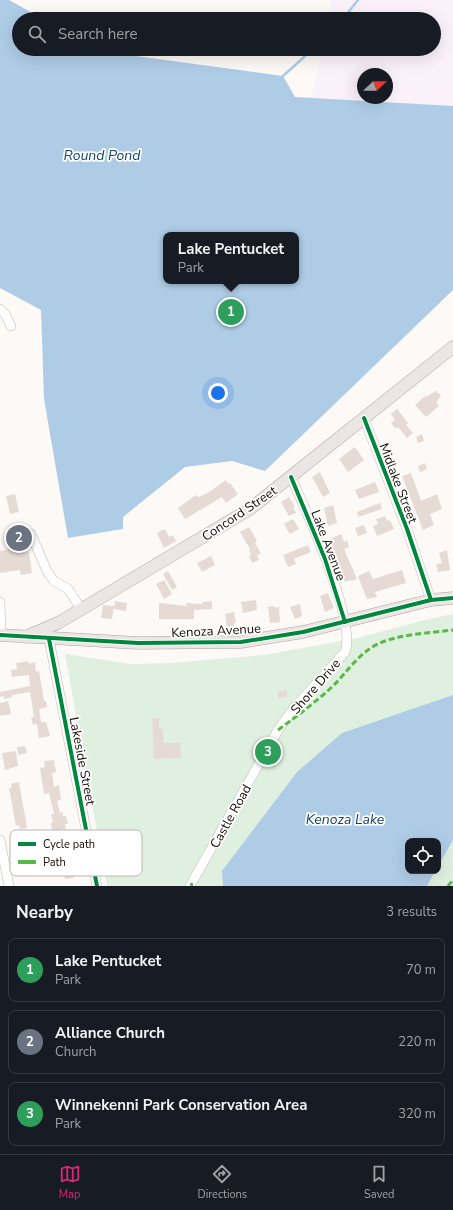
<!DOCTYPE html>
<html lang="en">
<head>
<meta charset="utf-8">
<style>
  body { margin:0; font-family:"Nunito Sans",sans-serif; background:#20242c; color:#f1f3f6 }
  .controls { position:absolute; right:12px; bottom:12px; display:grid; overflow:hidden; border-radius:8px; box-shadow:0 4px 16px #0002 }
  .controls button { width:36px; height:36px; display:grid; place-items:center; padding:0; border:0; border-bottom:1px solid #363941; background:#171b24; color:#f1f3f6; font:20px sans-serif }
  .compass { position:absolute; left:357px; top:68px; width:36px; height:36px; border-radius:50%; background:#171b24; box-shadow:0 4px 16px #0002; rotate:68deg }
  .you { position:absolute; left:218px; top:393px; width:14px; height:14px; margin:-10px; border:3px solid #fff; border-radius:50%; background:#1a73e8; box-shadow:0 0 0 6px #1a73e833 }
  .badge { display:grid; place-items:center; width:26px; height:26px; border-radius:50%; background:#db2777; color:#fff; font-size:13px; font-weight:700 }
  .pin { position:absolute; translate:-50% -50%; border:2px solid #fff; box-shadow:0 1px 4px #0006 }
  .popup { position:absolute; left:163px; top:232px; width:136px; height:52px; box-sizing:border-box; display:grid; place-content:center; border-radius:8px; background:#171b24; filter:drop-shadow(0 1px 3px #0005); font-size:13px; white-space:nowrap; color:#9ea1a6 }
  .popup b { font-size:15px; color:#f1f3f6 }
  .popup::after { content:''; position:absolute; left:50%; top:100%; margin-left:-8px; border:8px solid transparent; border-top-color:#171b24 }
  .list { margin:0; padding:0; list-style:none }
  h2 { display:flex; justify-content:space-between; align-items:center; height:52px; margin:0; padding:0 16px; font-size:17px }
  h2 small { font-size:13px; font-weight:400; color:#9ea1a6 }
  .list li { display:grid; grid-template-columns:26px 1fr auto; gap:12px; align-items:center; box-sizing:border-box; height:64px; margin:0 8px 8px; padding:0 8px; border:1px solid #363941; border-radius:8px }
  .list b { display:block; font-size:15px; white-space:nowrap }
  .list p { margin:0; font-size:13px; white-space:nowrap; color:#9ea1a6 }
  .list em { font-size:13px; font-style:normal; color:#9ea1a6 }
  .icon { flex:none; width:22px; height:22px; fill:none; stroke:currentColor; stroke-width:2; stroke-linecap:round; stroke-linejoin:round }
  .map { position:relative; flex:none; width:453px; height:886px; overflow:hidden }
  .search { position:absolute; background:#171b24; box-shadow:0 4px 16px #0002; left:12px; right:12px; top:12px; height:44px; display:flex; align-items:center; gap:10px; box-sizing:border-box; padding:0 14px; border-radius:22px; color:#9ea1a6; font-size:15px }
  .sheet { height:268px; background:#171b24 }
  nav { display:flex; justify-content:space-around; align-items:center; box-sizing:border-box; height:56px; border-top:1px solid #363941; background:#171b24; font-size:11px; color:#9ea1a6 }
  nav a { display:grid; justify-items:center; gap:2px }
  nav .on { color:#db2777 }
  .map>svg:first-child { display:block }
  .education { fill:#fbf1fa; fill-rule:evenodd }
  .green { fill:#e0f0e0; fill-rule:evenodd }
  .water { fill:#afcce6; fill-rule:evenodd }
  .lines { fill:none; stroke-linecap:round; stroke-linejoin:round }
  .stream { stroke:#afcce6; stroke-width:2.5 }
  .building { fill:#e5dbd4 }
  .minor-casing { stroke:#c2bbb6; stroke-width:10 }
  .major-casing { stroke:#aea2a0; stroke-width:13 }
  .minor { stroke:#fffefe; stroke-width:9 }
  .major { stroke:#ebe5e4; stroke-width:12 }
  .quiet { stroke:#58b947; stroke-width:3; stroke-dasharray:6 3; stroke-linecap:butt }
  .cycleway-casing { stroke:#fff; stroke-width:6 }
  .cycleway { stroke:#00873e; stroke-width:4 }
  .labels { text-anchor:middle; stroke-width:3.5; stroke-linejoin:round; paint-order:stroke }
  .street-label { font-size:13px; fill:#150b05; stroke:#fff }
  .water-label { font-size:14px; font-style:italic; fill:#154469; stroke:#fff }
  .key { fill:#fff; stroke:#b9b6b4; stroke-width:1 }
  .key-label { font-size:11px; fill:#150b05 }
</style>
</head>
<body>
<div class="map">
<svg width="453" height="886" viewBox="0 0 453 886">
  <rect width="100%" height="100%" fill="#fcf9f7"/>
  <!-- education -->
  <path class="education" d="M332 0H453V116L307 118 322 49H434V19H328ZM363 74H387V98H363Z"/>
  <!-- green -->
  <path class="green" d="M453 614V886H107L65 654 131 664 171 663 264 655 357 638 429 619ZM408 841H438V871H408Z"/>
  <!-- water -->
  <g class="water">
    <path d="M0 0H9L29 11 31 19H19V49H84L283 76 295 97 453 106V290L265 471 232 461 185 467 123 517V529L68 538 44 399 41 310 0 288ZM166 235H296V281H166Z"/>
    <path d="M453 695V840L438 866V841H408V871H435L427 886H223L222 871 297 772 342 733Z"/>
  </g>
  <g class="lines">
    <!-- stream -->
    <g class="stream">
      <path d="M343 19 358 0"/>
      <path d="M283 76 313 49"/>
    </g>
  </g>
  <!-- building -->
  <g class="building">
    <path d="M436 391 441 395 436 403 439 406 426 417 415 405 425 396 426 397Z"/>
    <path d="M397 409 408 423 406 425 413 433 407 438 398 427 396 429 391 423 395 420 391 414Z"/>
    <path d="M422 434 424 441 418 443 416 437Z"/>
    <path d="M355 447 364 460 348 472 339 459Z"/>
    <path d="M425 463 427 469 420 472 418 466Z"/>
    <path d="M320 472 330 493 323 497 312 477Z"/>
    <path d="M411 473 421 501 437 494 442 509 430 514 434 525 423 530 402 476Z"/>
    <path d="M226 480 228 484 230 483 238 494 226 503 222 497 185 519 178 508 196 495 198 497 208 493Z"/>
    <path d="M375 482 379 492 359 499 355 490Z"/>
    <path d="M15 494 19 512 10 514 6 496Z"/>
    <path d="M289 497 295 507 293 508 296 513 289 516 281 502Z"/>
    <path d="M380 503 382 509 358 517 357 512Z"/>
    <path d="M333 505 337 523 328 526 324 508Z"/>
    <path d="M385 516 387 521 390 520 394 529 377 536 373 526 378 524 376 519Z"/>
    <path d="M293 519 299 529 290 534 284 524Z"/>
    <path d="M364 525 367 533 358 536 355 528Z"/>
    <path d="M249 527 257 541 255 543 261 554 257 555 259 560 252 563 249 556 251 555 249 550 250 549 240 532Z"/>
    <path d="M165 529 169 537 173 535 176 541 164 548 157 533Z"/>
    <path d="M341 534 344 542 347 540 349 547 344 549 357 579 351 581 350 580 345 582 328 540Z"/>
    <path d="M308 545 311 552 294 559 296 564 288 567 283 555Z"/>
    <path d="M13 548 14 552 18 551V553L29 552 32 573 21 575 20 570 0 573V551Z"/>
    <path d="M447 550 450 570 438 572 436 564 442 563 439 553Z"/>
    <path d="M211 556 215 565 202 572 197 563Z"/>
    <path d="M402 570 406 583 375 592 377 597 367 599 358 576 369 571 373 579Z"/>
    <path d="M168 571 177 587 172 590 163 574Z"/>
    <path d="M164 580 172 594 164 599 156 584Z"/>
    <path d="M328 593 334 608 325 612 320 596Z"/>
    <path d="M256 600 257 610 243 613 241 602Z"/>
    <path d="M115 601 127 603 126 611 114 609Z"/>
    <path d="M212 601V609L194 610V619H159V603L187 606 186 603 203 604 202 602Z"/>
    <path d="M300 604 302 616 295 619 290 607Z"/>
    <path d="M103 605 114 606 112 619 101 618Z"/>
    <path d="M274 606 275 608 279 607 280 622 270 623 268 607Z"/>
    <path d="M234 612 236 623H234V626L227 627 225 614Z"/>
    <path d="M28 661 29 664 35 662 36 672 39 671 44 701H46L47 707 39 709 41 722H46L50 736 39 738 37 724 33 725 31 718 34 717 30 692 12 695V697L4 699V696L0 697V692L30 686 29 675 12 677 11 670 17 669 16 663Z"/>
    <path d="M287 690V697L278 698V691Z"/>
    <path d="M8 701 11 714 0 716V703Z"/>
    <path d="M152 718H159V728H162L164 743H180L181 758 154 759Z"/>
    <path d="M25 746 27 753 18 755 17 747Z"/>
    <path d="M16 751 18 766 5 770 2 753Z"/>
    <path d="M54 760 56 772 52 773 54 787 59 785 61 800 57 801 60 813 63 812V816H66L68 824H65L66 829H61L62 837 53 839 51 823 53 822 51 814H54L49 793 44 794 40 768 45 767 44 761Z"/>
    <path d="M19 782 27 828 20 829 19 825 16 826 9 788 12 787 11 784Z"/>
    <path d="M37 847 39 863 26 864V862H23L22 851Z"/>
    <path d="M72 850 75 867H72L74 878 65 879 63 852Z"/>
  </g>
  <g class="lines">
    <!-- minor casing -->
    <g class="minor-casing">
      <g id="minor">
        <path d="M0 309 5 314 11 326"/>
        <path d="M364 418 407 529 431 600"/>
        <path d="M31 534 47 571 54 581 68 589 81 609"/>
        <path d="M0 602 1 635"/>
        <path d="M49 639 97 886"/>
        <path d="M0 840 9 886"/>
        <path d="M190 886 278 730 294 708 345 652C357 620 306 511 291 477"/>
      </g>
    </g>
    <!-- major casing -->
    <g class="major-casing">
      <g id="major">
        <path d="M0 635 138 643 241 642 303 632 431 600 453 598"/>
        <path d="M25 637 58 623 250 509 453 347"/>
      </g>
    </g>
    <!-- minor -->
    <use href="#minor" class="minor"/>
    <!-- major -->
    <use href="#major" class="major"/>
    <!-- quiet -->
    <g class="quiet">
      <path d="M278 730C297 716 316 702 333 686 347 672 360 652 378 644 399 634 430 633 453 630"/>
      <path d="M191 883 192 886"/>
      <path d="M448 886 453 880"/>
    </g>
    <!-- cycleway casing -->
    <g class="cycleway-casing">
      <g id="cycleway">
        <path d="M364 418 407 529 431 600"/>
        <path d="M291 477 325 559 345 622"/>
        <path d="M0 635 138 643 241 642 303 632 431 600 453 598"/>
        <path d="M49 639 97 886"/>
      </g>
    </g>
    <!-- cycleway -->
    <use href="#cycleway" class="cycleway"/>
  </g>
  <g class="labels">
    <!-- street labels -->
    <g class="street-label">
      <text transform="translate(399 483) rotate(69)" y="5">Midlake Street</text>
      <text transform="translate(239 513) rotate(-34)" y="5">Concord Street</text>
      <text transform="translate(329 545) rotate(69)" y="5">Lake Avenue</text>
      <text transform="translate(216 630) rotate(-3)" y="5">Kenoza Avenue</text>
      <text transform="translate(315 686) rotate(-49)" y="5">Shore Drive</text>
      <text transform="translate(83 761) rotate(79)" y="5">Lakeside Street</text>
      <text transform="translate(230 816) rotate(-61)" y="5">Castle Road</text>
    </g>
    <!-- water labels -->
    <g class="water-label">
      <text x="102" y="160">Round Pond</text>
      <text x="345" y="824">Kenoza Lake</text>
    </g>
  </g>
  <!-- legend -->
  <rect x="10" y="830" width="132" height="46" rx="6" class="key"/>
  <rect x="18" y="842" width="18" height="4" fill="#00873e"/>
  <rect x="18" y="860" width="18" height="4" fill="#58b947"/>
  <g class="key-label">
    <text x="43" y="848">Cycle path</text>
    <text x="43" y="866">Path</text>
  </g>
</svg>
<div class="controls">
<button><svg class="icon" aria-label="locate" viewBox="0 0 24 24"><circle cx="12" cy="12" r="6"/><path d="M12 2v4M12 18v4M2 12h4M18 12h4"/></svg></button>
</div>
<svg class="compass" viewBox="-18 -18 36 36"><path d="M0-13l5 13h-10z" fill="#e53935"/><path d="M0 13l5-13h-10z" fill="#9ea1a6"/></svg>
<div class="you"></div>
<div class="pin badge" style="left:231px;top:312px;background:#2e9e5b">1</div>
<div class="popup"><b>Lake Pentucket</b>Park</div>
<div class="pin badge" style="left:19px;top:538px;background:#6b7280">2</div>
<div class="pin badge" style="left:268px;top:752px;background:#2e9e5b">3</div>
<div class="search"><svg class="icon" aria-label="search" viewBox="0 0 24 24"><circle cx="10" cy="10" r="6"/><path d="M15 15l6 6"/></svg>Search here</div>
</div>
<section class="sheet">
<h2>Nearby<small>3 results</small></h2>
<ul class="list">
<li><span class="badge" style="background:#2e9e5b">1</span><div><b>Lake Pentucket</b><p>Park</p></div><em>70 m</em></li>
<li><span class="badge" style="background:#6b7280">2</span><div><b>Alliance Church</b><p>Church</p></div><em>220 m</em></li>
<li><span class="badge" style="background:#2e9e5b">3</span><div><b>Winnekenni Park Conservation Area</b><p>Park</p></div><em>320 m</em></li>
</ul>
</section>
<nav>
<a class="on"><svg class="icon" aria-label="map" viewBox="0 0 24 24"><path d="M3 6l6-2 6 2 6-2v14l-6 2-6-2-6 2zM9 4v14M15 6v14"/></svg>Map</a>
<a><svg class="icon" aria-label="directions" viewBox="0 0 24 24"><path d="M12 3l9 9-9 9-9-9zM9 14v-3h6M13 9l2 2-2 2"/></svg>Directions</a>
<a><svg class="icon" aria-label="saved" viewBox="0 0 24 24"><path d="M7 4h10v16l-5-4-5 4z"/></svg>Saved</a>
</nav>
</body>
</html>
